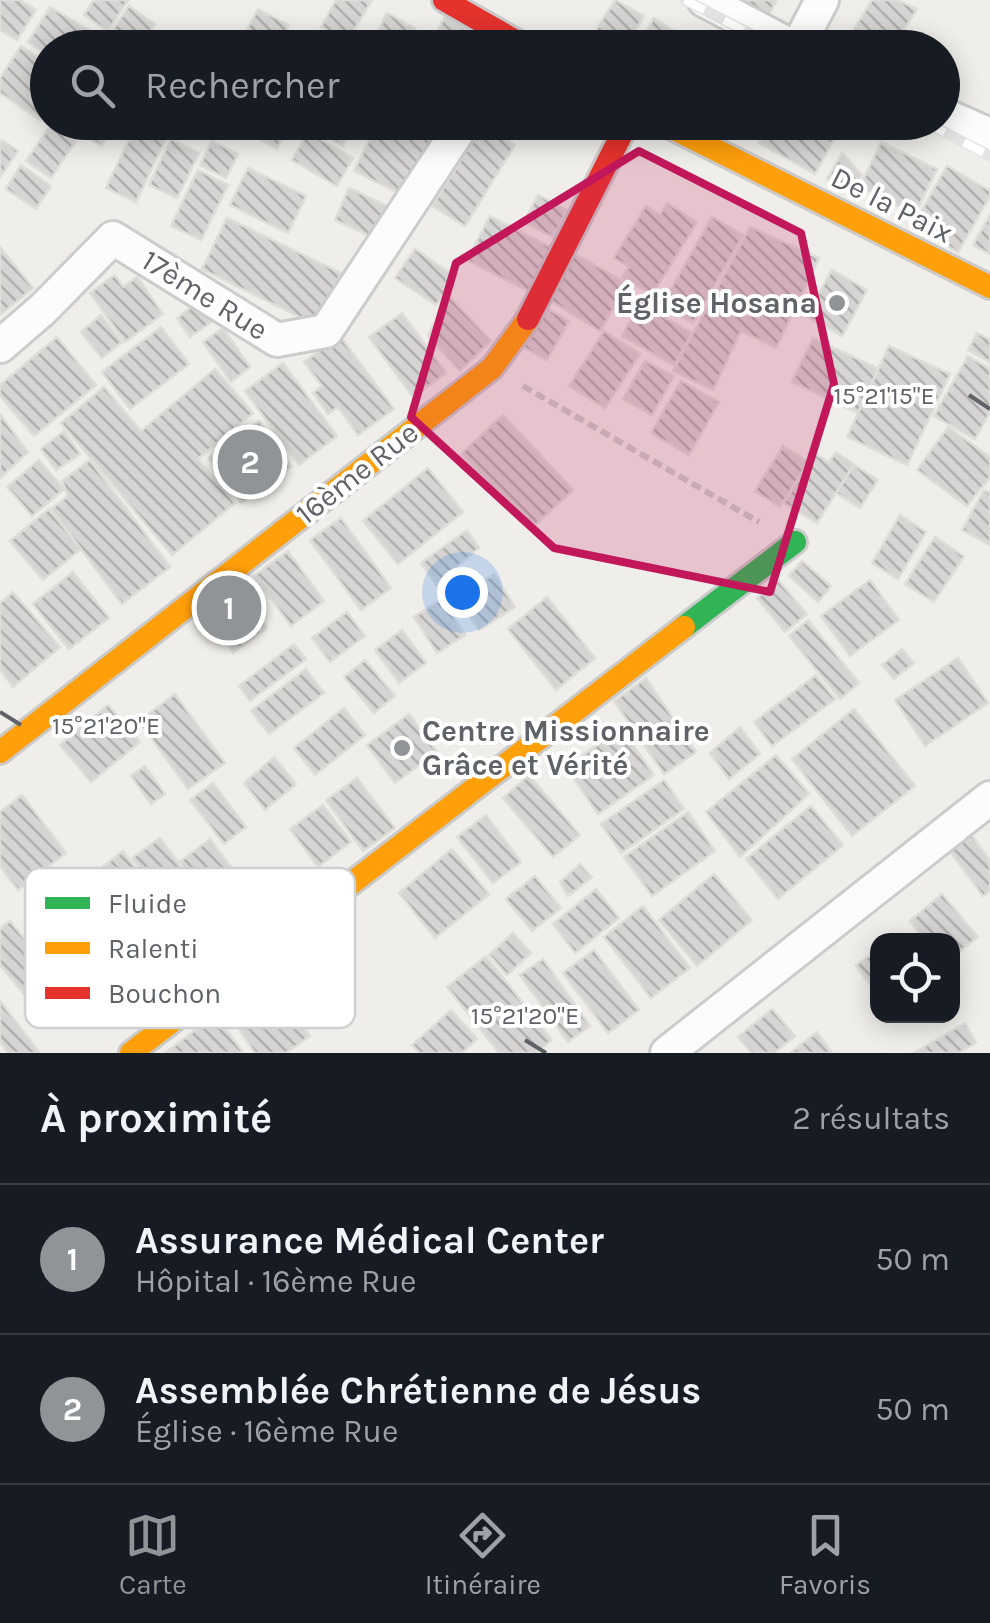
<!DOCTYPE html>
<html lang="fr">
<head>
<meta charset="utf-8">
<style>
  body { margin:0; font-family:Karla,sans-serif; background:#242831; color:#f1f3f6 }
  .controls { position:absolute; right:30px; bottom:30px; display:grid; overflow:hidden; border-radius:20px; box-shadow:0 5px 25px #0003 }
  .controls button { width:90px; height:90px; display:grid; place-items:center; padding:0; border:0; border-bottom:2px solid #363941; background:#171b24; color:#f1f3f6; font:50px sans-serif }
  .you { position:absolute; left:462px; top:592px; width:35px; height:35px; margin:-25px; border:8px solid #fff; border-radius:50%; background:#1a73e8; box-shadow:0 0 0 15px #1a73e833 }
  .badge { display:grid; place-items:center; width:65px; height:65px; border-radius:50%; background:#919496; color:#fff; font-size:32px; font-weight:700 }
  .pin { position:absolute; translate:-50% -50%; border:5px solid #fff; box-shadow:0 2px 10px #0006 }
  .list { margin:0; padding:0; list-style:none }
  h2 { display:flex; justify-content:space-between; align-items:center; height:130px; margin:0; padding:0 40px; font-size:42px }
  h2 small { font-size:32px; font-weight:400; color:#9ea1a6 }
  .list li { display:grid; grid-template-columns:65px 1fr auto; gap:30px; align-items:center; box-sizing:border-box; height:150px; padding:0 40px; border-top:2px solid #363941 }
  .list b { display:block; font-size:38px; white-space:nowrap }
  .list p { margin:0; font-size:32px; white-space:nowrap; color:#9ea1a6 }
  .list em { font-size:32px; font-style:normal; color:#9ea1a6 }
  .icon { flex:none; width:55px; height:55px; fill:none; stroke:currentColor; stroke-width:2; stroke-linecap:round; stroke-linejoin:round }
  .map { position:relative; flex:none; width:990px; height:1053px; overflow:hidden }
  .search { position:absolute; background:#171b24; box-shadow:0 5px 25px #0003; left:30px; right:30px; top:30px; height:110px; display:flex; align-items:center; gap:25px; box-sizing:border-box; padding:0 35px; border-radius:55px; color:#9ea1a6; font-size:38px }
  .sheet { height:430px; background:#171b24 }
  nav { display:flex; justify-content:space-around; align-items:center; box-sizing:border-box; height:140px; border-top:2px solid #363941; background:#171b24; font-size:28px; color:#9ea1a6 }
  nav a { display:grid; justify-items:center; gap:5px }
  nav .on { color:#919496 }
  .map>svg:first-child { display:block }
  .building { fill:url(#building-back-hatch); stroke:#deddd9; stroke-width:2.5 }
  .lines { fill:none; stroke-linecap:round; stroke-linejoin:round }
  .street-casing { stroke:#cbcccc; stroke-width:38 }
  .fast-casing { stroke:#cacacb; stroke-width:28 }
  .slow-casing { stroke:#cacacb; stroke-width:28 }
  .jam-casing { stroke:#cacacb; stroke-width:28 }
  .path { stroke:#cacfcc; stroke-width:6; stroke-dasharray:10 5; stroke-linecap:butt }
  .street { stroke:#fdfcfc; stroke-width:32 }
  .fast { stroke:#30b455; stroke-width:22 }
  .slow { stroke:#ff9f0a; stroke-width:22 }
  .jam { stroke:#e5322d; stroke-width:22 }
  .rail-casing { stroke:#e4e4e4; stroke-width:11 }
  .rail { stroke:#fff; stroke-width:8; stroke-dasharray:22; stroke-linecap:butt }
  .marked { fill:#c2185b; fill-opacity:0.2; stroke:#c2185b; stroke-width:8; stroke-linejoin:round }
  .ticks { fill:none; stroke:#5f6368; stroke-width:4 }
  .poi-dot { fill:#919496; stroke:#fff; stroke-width:4 }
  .labels { text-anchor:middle; stroke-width:8; stroke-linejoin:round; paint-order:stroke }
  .street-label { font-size:30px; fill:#5f6368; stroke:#fff }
  .poi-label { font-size:30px; font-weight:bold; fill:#5f6368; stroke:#fff; text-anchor:end }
  .key { fill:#fff; stroke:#cfd0d2; stroke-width:2.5 }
  .key-label { font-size:28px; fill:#5f6368 }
  .ticks-label { font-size:25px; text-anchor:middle; fill:#5f6368; stroke:#fff; stroke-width:8; stroke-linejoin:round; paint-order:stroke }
</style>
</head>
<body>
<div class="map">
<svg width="990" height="1053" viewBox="0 0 990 1053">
  <defs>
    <pattern id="building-back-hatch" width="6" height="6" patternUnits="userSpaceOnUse" patternTransform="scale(2.5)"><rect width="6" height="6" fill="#d6d5d3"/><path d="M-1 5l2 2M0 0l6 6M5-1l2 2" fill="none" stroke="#b1b0af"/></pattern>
  </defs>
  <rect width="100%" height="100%" fill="#efeeea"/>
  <!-- building -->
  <g class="building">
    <path d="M0 0H20L36 10 17 40 0 30Z"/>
    <path d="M94 0H128L108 31 84 15Z"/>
    <path d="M336 0H372L347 42 321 27Z"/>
    <path d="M615 0 644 16 625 48H585Z"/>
    <path d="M744 0H777L767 18 742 4Z"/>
    <path d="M872 0H897L917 9 893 48H867L849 37Z"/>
    <path d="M129 6 155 24 139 48H117L106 40Z"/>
    <path d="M50 7 106 40 100 48H48V55L28 42Z"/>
    <path d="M258 9 289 25 277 48H237Z"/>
    <path d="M387 13 415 28 406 48H370Z"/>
    <path d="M446 14 490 48H429Z"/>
    <path d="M654 18 689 41 685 48H636Z"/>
    <path d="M21 46 48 64V109L40 120 0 93V78Z"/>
    <path d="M84 122H115L102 146 79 133Z"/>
    <path d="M227 122H291L277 149Z"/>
    <path d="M333 122H354L343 146 326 137Z"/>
    <path d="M378 122H449L411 199 354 171Z"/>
    <path d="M771 122H830L840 128 815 174 759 143Z"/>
    <path d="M137 123 167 137 136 202 106 188Z"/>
    <path d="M51 124 76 141 51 178 26 161Z"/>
    <path d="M483 125 515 145 465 226 432 206Z"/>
    <path d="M308 132 353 158 337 186 292 160Z"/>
    <path d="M171 139 199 153 177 198 149 185Z"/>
    <path d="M2 140 18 151 0 177V143Z"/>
    <path d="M212 141 238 154 226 178 200 165Z"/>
    <path d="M881 142 937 169 915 214 860 187Z"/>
    <path d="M842 153 862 175 852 193 827 179Z"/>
    <path d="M21 165 51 186 36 209 6 189Z"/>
    <path d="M947 166 990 191V196L958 252 913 226Z"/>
    <path d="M248 168 306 196 288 233 230 205Z"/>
    <path d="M198 170 228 185 201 240 171 226Z"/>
    <path d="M349 188 396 210 381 241 335 220Z"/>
    <path d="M538 195 567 210 553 237 524 222Z"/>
    <path d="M667 203 697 222 652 295 622 277 629 267 614 258 646 206 660 215Z"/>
    <path d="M990 215V254L973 245Z"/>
    <path d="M490 216 556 250 534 294 467 260Z"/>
    <path d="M712 217 743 235 693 323 662 305Z"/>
    <path d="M227 218 341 273 316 325 202 269Z"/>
    <path d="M750 227 819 258 776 348 741 331 713 390 673 371Z"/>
    <path d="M0 247 33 288 0 315Z"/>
    <path d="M415 249 456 277 436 305 395 278Z"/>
    <path d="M575 254 628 284 600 331 548 299Z"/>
    <path d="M832 270 867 290 842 336 806 316Z"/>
    <path d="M115 275 123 287 137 277 163 314 125 342 90 293Z"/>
    <path d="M448 295 491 341 460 371 428 336Z"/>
    <path d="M202 299 216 319 190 337 177 318Z"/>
    <path d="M640 304 692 333 674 365 622 336Z"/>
    <path d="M541 305 569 321 547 360 519 345Z"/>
    <path d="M402 313 446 373 413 397 369 337Z"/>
    <path d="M101 315 122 342 102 358 81 332Z"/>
    <path d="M161 327 189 364 130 409 102 372Z"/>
    <path d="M223 328 250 367 231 382 203 342Z"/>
    <path d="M604 331 640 354 605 408 569 386Z"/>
    <path d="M977 333 990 340V362L968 350Z"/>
    <path d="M340 336 394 409 358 435 338 407 328 414 313 393 322 386 304 362Z"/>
    <path d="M57 337 96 385 34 436 0 396V385Z"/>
    <path d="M813 338 879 369 858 413 792 382Z"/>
    <path d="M889 346 950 374 907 465 847 437Z"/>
    <path d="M968 356 990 369V412L975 439 934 416Z"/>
    <path d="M645 361 674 376 652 415 623 399Z"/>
    <path d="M283 363 337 436 299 465 245 391Z"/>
    <path d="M215 369 253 413 198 459 235 503 172 555 61 423 104 387 141 431Z"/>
    <path d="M681 381 719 402 689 455 651 433Z"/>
    <path d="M0 414 28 452 0 478Z"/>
    <path d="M503 415 573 490 531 529 461 454Z"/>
    <path d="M259 421 291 467 241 503 209 458Z"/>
    <path d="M948 427 990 457V477L967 506 917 470Z"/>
    <path d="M64 431 80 454 56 470 41 449Z"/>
    <path d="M783 446 808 462 780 507 755 491Z"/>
    <path d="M836 452 854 464 817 523 784 503 815 454 829 462Z"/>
    <path d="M39 460 64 489 32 516 7 487Z"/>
    <path d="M90 460 170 567 122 604 51 509 68 496 62 481Z"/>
    <path d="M854 465 878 480 860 508 836 493Z"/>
    <path d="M428 468 463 512 398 564 363 521Z"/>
    <path d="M984 490 990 493V545L962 530Z"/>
    <path d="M49 509 81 549 43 580 10 541Z"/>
    <path d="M900 515 926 532 898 579 872 563Z"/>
    <path d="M341 518 391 588 361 610 310 540Z"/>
    <path d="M467 530 479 548 436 585 421 563Z"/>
    <path d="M935 537 964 556 934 602 905 584Z"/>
    <path d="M288 551 324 601 291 626 254 576Z"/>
    <path d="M802 561 831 586 818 602 789 576Z"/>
    <path d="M73 572 109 618 69 649 33 604Z"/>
    <path d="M494 574 515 607 479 630 458 598Z"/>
    <path d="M241 580 259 603 218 635 199 612Z"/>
    <path d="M778 580 807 614 785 632 757 598Z"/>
    <path d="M870 580 899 620 850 656 821 616Z"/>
    <path d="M13 592 60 647 13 687 0 669V603Z"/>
    <path d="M547 597 595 658 556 690 508 629Z"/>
    <path d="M442 599 465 635 437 653 414 617Z"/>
    <path d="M347 612 365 636 330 662 312 638Z"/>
    <path d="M257 614 267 628 233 653 223 637Z"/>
    <path d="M808 620 859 683 840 699 789 636Z"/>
    <path d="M402 630 426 663 399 683 375 650Z"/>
    <path d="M294 644 306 659 250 701 239 686Z"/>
    <path d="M902 649 914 663 894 679 882 665Z"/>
    <path d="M958 658 988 703 925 746 895 700Z"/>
    <path d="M365 660 395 696 374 713 344 677Z"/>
    <path d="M306 669 324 693 269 734 251 711Z"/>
    <path d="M816 675 835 699 772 746 754 722Z"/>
    <path d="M646 678 696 752 664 774 614 701Z"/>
    <path d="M175 694 225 763 188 789 139 721Z"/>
    <path d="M108 705 140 742 91 782 60 745Z"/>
    <path d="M344 708 365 735 315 775 294 748Z"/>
    <path d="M854 709 915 786 852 836 792 759Z"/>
    <path d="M409 714 437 752 395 783 367 745Z"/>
    <path d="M740 727 760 754 729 779 710 753Z"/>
    <path d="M621 728 654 775 598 814 566 767Z"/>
    <path d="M776 755 809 794 740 857 706 812Z"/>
    <path d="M274 757 296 784 265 810 244 783Z"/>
    <path d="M145 766 165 794 151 804 131 776Z"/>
    <path d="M529 775 580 835 553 857 503 798Z"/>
    <path d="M357 778 395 828 363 851 326 800Z"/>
    <path d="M664 780 684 809 621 853 601 824Z"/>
    <path d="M213 783 246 827 224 844 190 800Z"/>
    <path d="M22 795 66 853 18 890 0 866V812Z"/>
    <path d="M323 805 351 842 318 867 290 829Z"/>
    <path d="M811 806 843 845 778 899 746 859Z"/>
    <path d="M688 812 715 851 652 896 624 857Z"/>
    <path d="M486 815 521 862 493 883 457 837Z"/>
    <path d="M970 833 990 861V891L983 896 949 850Z"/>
    <path d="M160 838 215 911 188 932 132 858Z"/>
    <path d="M210 839 259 904 240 919 218 890 207 898 179 862Z"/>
    <path d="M452 849 489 894 435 938 399 893Z"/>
    <path d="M123 851 143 878 110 904 89 877Z"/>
    <path d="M580 864 592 877 568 896 560 882Z"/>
    <path d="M714 874 752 920 697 966 659 920Z"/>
    <path d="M535 876 561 908 532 931 506 899Z"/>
    <path d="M596 889 619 918 575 953 553 924Z"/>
    <path d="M942 894 978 937 952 958V941H925L910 921Z"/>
    <path d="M643 906 690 968 651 998 604 937Z"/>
    <path d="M10 921 64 987 37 1010 0 965V929Z"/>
    <path d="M513 933 531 953 507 975 489 955Z"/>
    <path d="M594 950 639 1010 608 1033 563 973Z"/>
    <path d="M878 950V996L856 965Z"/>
    <path d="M486 956 552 1040 535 1053H499L447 987Z"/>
    <path d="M543 959 590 1026 568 1042 520 975Z"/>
    <path d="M280 988 310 1036 286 1053H255L233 1021Z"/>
    <path d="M0 1001 40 1053H8L0 1042Z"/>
    <path d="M772 1009 795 1036 774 1053H752L738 1037Z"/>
    <path d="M451 1010 477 1039 462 1053H420L412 1045Z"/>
    <path d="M215 1015 242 1051 239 1053H165Z"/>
    <path d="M965 1023 976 1043 958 1053H914Z"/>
    <path d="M817 1032 832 1053H790Z"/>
  </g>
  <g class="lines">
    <!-- street casing -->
    <g class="street-casing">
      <g id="street">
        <path d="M704 0 795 48"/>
        <path d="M797 48 822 0"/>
        <path d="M942 114 990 135"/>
        <path d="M0 346 43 309 113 238 277 340 326 331 464 122"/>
        <path d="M667 1053 990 798"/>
      </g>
    </g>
    <!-- fast casing -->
    <g class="fast-casing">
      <path id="fast" d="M684 627 795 542"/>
    </g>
    <!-- slow casing -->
    <g class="slow-casing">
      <g id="slow">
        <path d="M660 122 990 287"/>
        <path d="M0 752 492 368 528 319"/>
        <path d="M131 1053 684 627"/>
      </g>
    </g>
    <!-- jam casing -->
    <g class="jam-casing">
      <g id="jam">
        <path d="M444 0 528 48"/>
        <path d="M528 319 628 122"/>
      </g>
    </g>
    <!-- path -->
    <path class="path" d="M523 386 759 522"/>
    <!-- street -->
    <use href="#street" class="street"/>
    <!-- fast -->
    <use href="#fast" class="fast"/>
    <!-- slow -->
    <use href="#slow" class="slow"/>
    <!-- jam -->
    <use href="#jam" class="jam"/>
    <!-- rail casing -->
    <g class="rail-casing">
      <g id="rail">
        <path d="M685 0 778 48"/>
        <path d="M925 122 990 156"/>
      </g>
    </g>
    <!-- rail -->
    <use href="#rail" class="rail"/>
  </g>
  <!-- marked area -->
  <path class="marked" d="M639 151 801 233 834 384 770 592 554 548 411 417 456 263Z"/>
  <!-- ticks -->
  <path class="ticks" d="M969 395 990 409M0 712 21 725M525 1040 546 1053"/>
  <!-- markers -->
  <g class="poi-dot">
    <circle cx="837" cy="303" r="10"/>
    <circle cx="402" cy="748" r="10"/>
  </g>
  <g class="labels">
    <!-- street labels -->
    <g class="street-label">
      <text transform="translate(892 205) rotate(27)" y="10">De la Paix</text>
      <text transform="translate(205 295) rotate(32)" y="10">17ème Rue</text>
      <text transform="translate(357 473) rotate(-38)" y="10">16ème Rue</text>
    </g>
    <!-- poi labels -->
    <g class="poi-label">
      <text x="817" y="313">Église Hosana</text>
      <text x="422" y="741" text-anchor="start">Centre Missionnaire<tspan x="422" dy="34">Grâce et Vérité</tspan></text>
    </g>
  </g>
  <!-- legend -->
  <rect x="25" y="868" width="330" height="160" rx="15" class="key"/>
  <rect x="45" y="897" width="45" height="12" fill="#30b455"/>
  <rect x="45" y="942" width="45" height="12" fill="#ff9f0a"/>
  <rect x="45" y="987" width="45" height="12" fill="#e5322d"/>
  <g class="key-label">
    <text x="108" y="913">Fluide</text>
    <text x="108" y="958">Ralenti</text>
    <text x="108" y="1003">Bouchon</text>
  </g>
  <g class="ticks-label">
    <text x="884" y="404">15°21'15"E</text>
    <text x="106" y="734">15°21'20"E</text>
    <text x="525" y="1024">15°21'20"E</text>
  </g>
</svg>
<div class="controls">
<button><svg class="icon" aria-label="locate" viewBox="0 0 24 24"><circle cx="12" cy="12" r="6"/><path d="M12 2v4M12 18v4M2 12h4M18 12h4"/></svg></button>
</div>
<div class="you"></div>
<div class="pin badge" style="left:229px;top:608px">1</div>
<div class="pin badge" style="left:250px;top:462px">2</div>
<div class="search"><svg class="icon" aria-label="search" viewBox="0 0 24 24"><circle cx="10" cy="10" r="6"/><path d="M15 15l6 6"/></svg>Rechercher</div>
</div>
<section class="sheet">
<h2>À proximité<small>2 résultats</small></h2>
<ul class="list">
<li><span class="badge">1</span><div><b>Assurance Médical Center</b><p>Hôpital · 16ème Rue</p></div><em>50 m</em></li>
<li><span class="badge">2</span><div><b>Assemblée Chrétienne de Jésus</b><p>Église · 16ème Rue</p></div><em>50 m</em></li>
</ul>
</section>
<nav>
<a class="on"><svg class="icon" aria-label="map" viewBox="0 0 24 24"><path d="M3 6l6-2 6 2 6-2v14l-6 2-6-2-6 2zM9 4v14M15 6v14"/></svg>Carte</a>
<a><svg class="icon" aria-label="directions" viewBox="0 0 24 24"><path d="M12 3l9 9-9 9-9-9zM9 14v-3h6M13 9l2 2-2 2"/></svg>Itinéraire</a>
<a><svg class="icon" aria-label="saved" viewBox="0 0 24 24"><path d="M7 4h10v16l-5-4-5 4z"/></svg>Favoris</a>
</nav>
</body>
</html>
